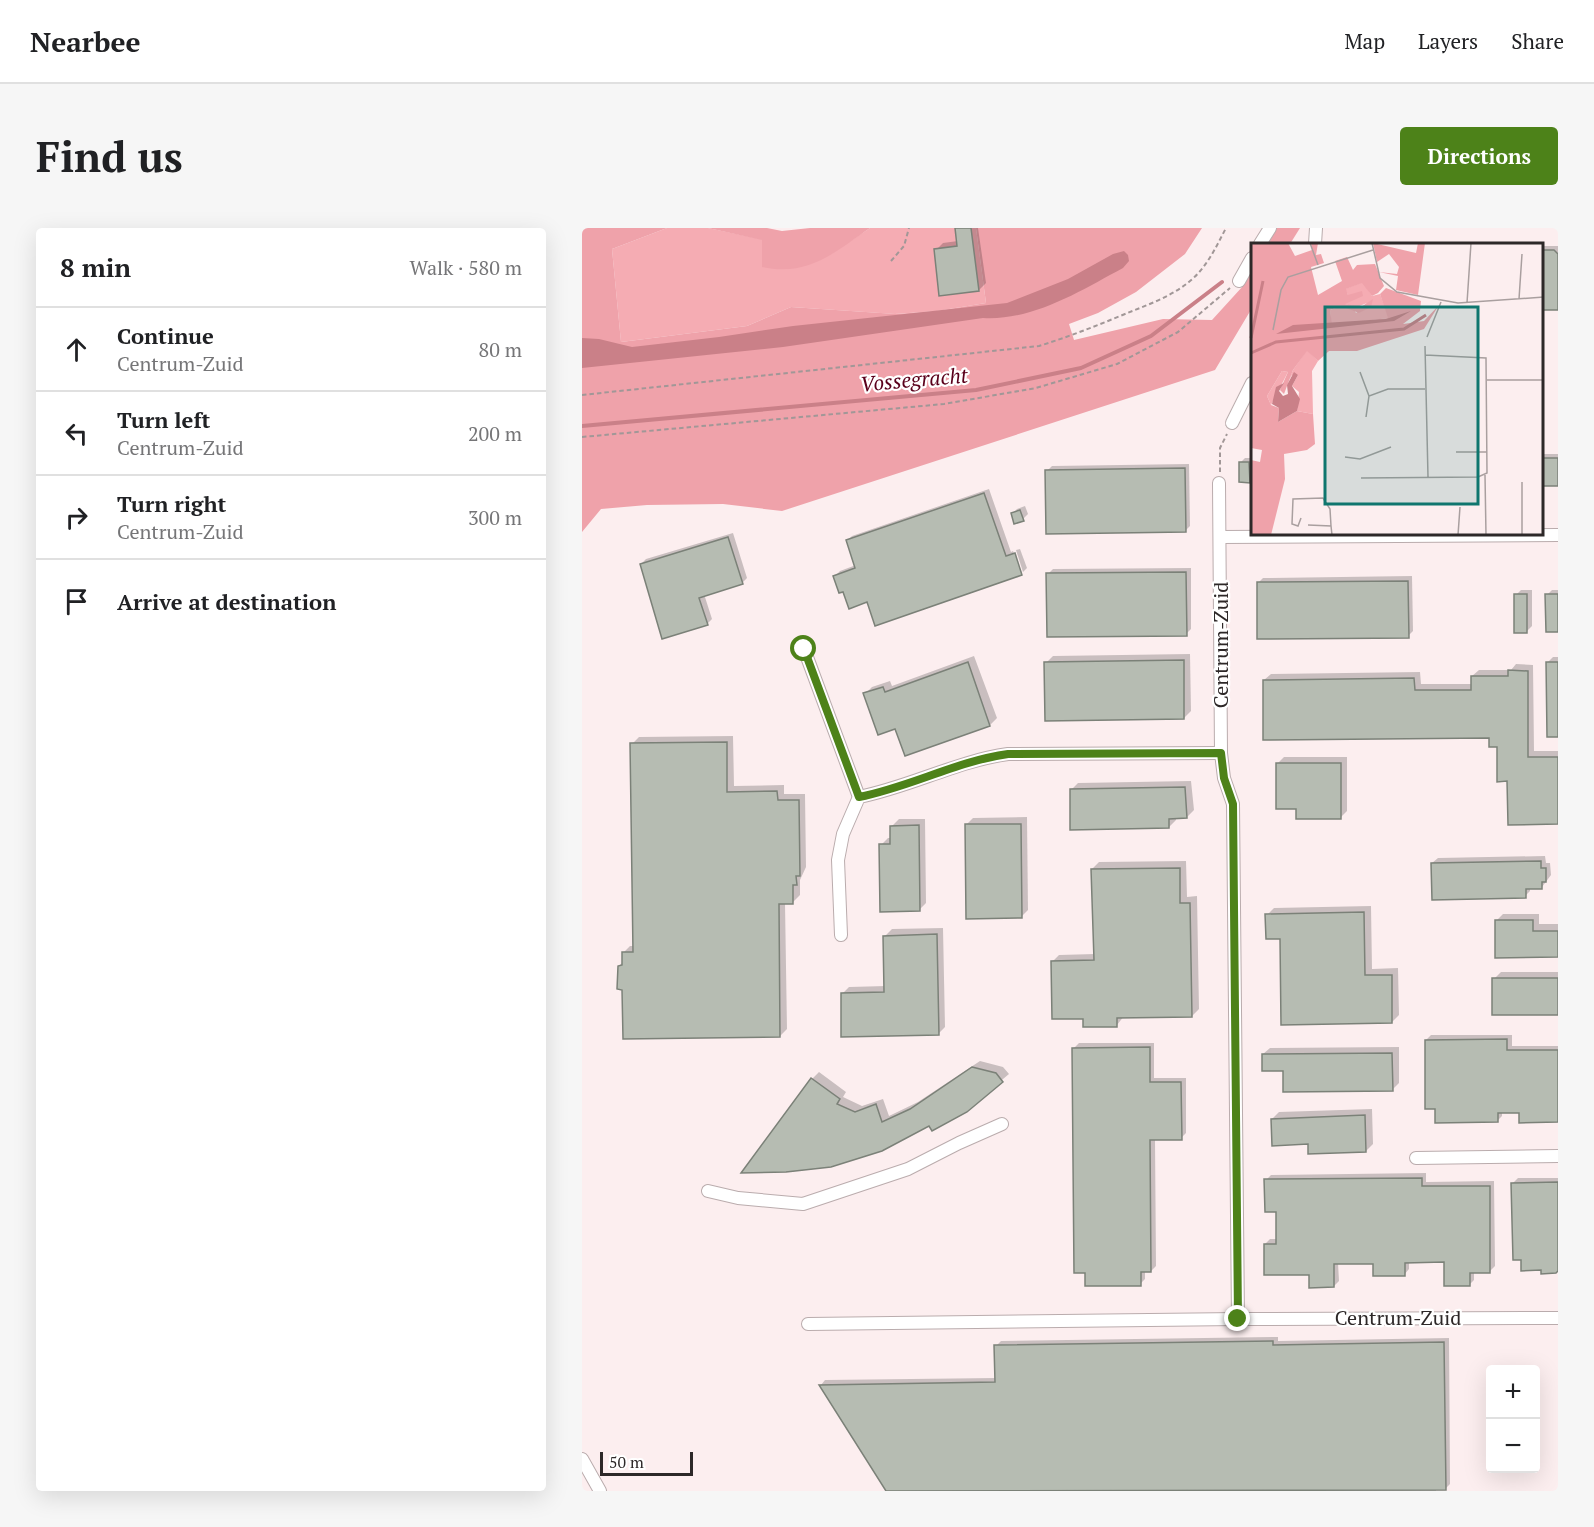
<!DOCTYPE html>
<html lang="en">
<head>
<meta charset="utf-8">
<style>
  body { margin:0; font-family:"PT Serif",serif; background:#f6f6f6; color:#202124 }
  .controls { position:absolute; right:18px; bottom:18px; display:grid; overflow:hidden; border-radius:6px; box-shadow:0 6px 24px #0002 }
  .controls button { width:54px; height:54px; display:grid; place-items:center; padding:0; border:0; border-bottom:2px solid #e0e0e0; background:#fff; color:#202124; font:30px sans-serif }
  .scale { position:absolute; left:18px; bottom:15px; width:93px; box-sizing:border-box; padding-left:6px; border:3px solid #2d2828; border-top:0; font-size:16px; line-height:21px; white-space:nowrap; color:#2d2828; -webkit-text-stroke:4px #fff; paint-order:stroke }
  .stop { position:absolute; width:18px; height:18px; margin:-14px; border:4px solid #4d8219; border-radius:50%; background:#fff }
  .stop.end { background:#4d8219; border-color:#fff; box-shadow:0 2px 6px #0008 }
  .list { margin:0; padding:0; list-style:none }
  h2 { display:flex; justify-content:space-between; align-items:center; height:78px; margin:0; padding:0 24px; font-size:26px }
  h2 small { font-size:20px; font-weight:400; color:#757577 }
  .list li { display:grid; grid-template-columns:39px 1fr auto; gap:18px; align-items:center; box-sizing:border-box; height:84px; padding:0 24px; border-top:2px solid #e0e0e0 }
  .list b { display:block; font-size:22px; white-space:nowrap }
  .list p { margin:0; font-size:20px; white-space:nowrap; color:#757577 }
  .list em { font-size:20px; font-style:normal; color:#757577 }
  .icon { flex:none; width:33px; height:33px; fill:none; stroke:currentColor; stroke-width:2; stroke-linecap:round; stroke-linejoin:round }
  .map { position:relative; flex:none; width:976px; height:1263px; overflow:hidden; border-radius:6px }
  header { display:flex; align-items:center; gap:36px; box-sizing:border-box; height:84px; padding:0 30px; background:#fff; border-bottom:2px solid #e0e0e0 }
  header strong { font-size:28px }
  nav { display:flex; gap:33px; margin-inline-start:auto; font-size:21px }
  .intro { display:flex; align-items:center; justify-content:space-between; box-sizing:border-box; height:144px; padding:0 36px }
  h1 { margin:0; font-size:42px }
  .button { padding:15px 27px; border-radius:6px; background:#4d8219; color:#fff; font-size:21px; font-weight:700 }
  main { display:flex; gap:36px; padding:0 36px }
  aside { flex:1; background:#fff; border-radius:6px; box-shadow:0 6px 24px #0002 }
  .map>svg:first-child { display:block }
  .green { fill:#f5acb3 }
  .forest { fill:#efa2aa }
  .water { fill:#ca8088 }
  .shadow { fill:#0003 }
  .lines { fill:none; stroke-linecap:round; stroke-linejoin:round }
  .stream { stroke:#ca8088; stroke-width:4 }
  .building { fill:#b6bcb2; stroke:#7b8178; stroke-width:1.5 }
  .minor-casing { stroke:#baacad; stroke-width:14 }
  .path { stroke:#a19797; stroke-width:2; stroke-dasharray:4.5 3; stroke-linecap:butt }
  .minor { stroke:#fff; stroke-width:12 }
  .route { stroke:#4d8219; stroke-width:8 }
  .labels { text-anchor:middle; stroke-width:4.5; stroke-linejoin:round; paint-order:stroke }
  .street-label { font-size:20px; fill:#2d2828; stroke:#fff }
  .water-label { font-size:21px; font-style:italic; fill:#5a001b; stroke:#fff }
  .inset-river { fill:none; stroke:#ca8088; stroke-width:3 }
  .inset-road { fill:none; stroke:#a99f9f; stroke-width:1.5 }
  .view { fill:#0f766e; fill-opacity:0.15; stroke:#0f766e; stroke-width:3 }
  .inset-edge { fill:none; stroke:#2d2828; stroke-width:3 }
</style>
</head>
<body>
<header>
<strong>Nearbee</strong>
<nav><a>Map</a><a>Layers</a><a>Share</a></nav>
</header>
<div class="intro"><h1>Find us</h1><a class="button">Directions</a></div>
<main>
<aside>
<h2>8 min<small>Walk · 580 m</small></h2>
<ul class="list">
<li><svg class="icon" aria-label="ahead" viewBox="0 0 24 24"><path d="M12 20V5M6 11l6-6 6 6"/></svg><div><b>Continue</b><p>Centrum-Zuid</p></div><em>80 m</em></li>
<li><svg class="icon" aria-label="left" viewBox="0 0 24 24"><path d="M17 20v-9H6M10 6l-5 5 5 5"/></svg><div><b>Turn left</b><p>Centrum-Zuid</p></div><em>200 m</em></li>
<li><svg class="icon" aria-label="right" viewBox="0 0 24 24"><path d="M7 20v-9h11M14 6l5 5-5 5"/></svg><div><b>Turn right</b><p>Centrum-Zuid</p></div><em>300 m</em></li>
<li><svg class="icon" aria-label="arrive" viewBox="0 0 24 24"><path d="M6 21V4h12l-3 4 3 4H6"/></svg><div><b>Arrive at destination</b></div></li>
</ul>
</aside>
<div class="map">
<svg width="976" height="1263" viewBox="0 0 976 1263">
  <rect width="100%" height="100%" fill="#fceeef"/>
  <!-- green -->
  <path class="green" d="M85 0H126L249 26 288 0H394L404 75 355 83 313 86 209 79 165 98 39 114 30 21Z"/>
  <!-- forest -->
  <g class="forest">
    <path d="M0 0H85L30 21 39 114 165 98 209 79 314 86 355 83 404 75 394 0H620L603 26 554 64 516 85 487 96 492 112 581 91 630 92 661 58 670 43V80L633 142 200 283 141 276 65 277 19 281 0 304Z"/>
    <path d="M126 0H185L200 3 228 0H288C252 25 226 49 180 39V12Z"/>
    <path d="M695 0H718L708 16H686Z"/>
  </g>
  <!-- water -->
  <path class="water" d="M542 23 546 27 547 33 541 40C498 63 451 93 401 90L201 119 0 140V110L17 111 50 119 137 109 211 98 425 75 486 51 531 26Z"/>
  <!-- shadow -->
  <g class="shadow">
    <path d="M375 0H396L404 55 397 62 354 22 361 15 376 13Z"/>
    <path d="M960 18H976V80L960 81Z"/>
    <rect x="960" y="226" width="16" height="31"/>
    <path d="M663 230H670V251L668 253 658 235Z"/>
    <path d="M607 236 608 298 603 303 465 243 470 238Z"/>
    <path d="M407 261 429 324 431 323 440 345 294 396 286 372 262 362 253 348 258 343 274 337 265 313 270 308Z"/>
    <path d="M443 278 446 286 441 291 430 286 435 281Z"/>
    <path d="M151 305 165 350 160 355 122 366 130 391 125 396 59 336 64 331Z"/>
    <path d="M438 321 445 340 441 344 434 322Z"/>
    <path d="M609 340V401L604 406 466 346 471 341Z"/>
    <path d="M830 348 831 403 826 408 676 355 681 350Z"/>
    <path d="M939 362H950V398L945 403 934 367Z"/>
    <path d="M970 362H976V403H965V367Z"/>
    <path d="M608 426 609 483 602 490 464 435 471 428Z"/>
    <path d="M392 428 415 490 408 497 324 526 314 499 283 466 290 459 308 453 310 458Z"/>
    <path d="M971 429H976V507H967L966 434Z"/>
    <path d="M934 436 951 437 952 523H976V595L928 596 927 552 916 517 909 509 682 452 689 446 838 444 839 456H890V448L897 442H929Z"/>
    <path d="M151 508 152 558 202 557V566H223L224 639 218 652V667L211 674 203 675 205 801 198 808 42 760 37 738 41 734V725L48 718H52L50 516 57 509Z"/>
    <path d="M702 529H765V583L758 590 715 580 695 536Z"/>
    <path d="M609 553 612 582 605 589H594V592L587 599 489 562 496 555Z"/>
    <path d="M445 589 446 682 439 689 384 597 391 590Z"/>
    <path d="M317 591H343L344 675 337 682 299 617 306 610H310V598Z"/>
    <path d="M963 628 964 635H968L969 647 960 659 948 660V663L943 668 850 635 856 630Z"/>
    <path d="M604 633 605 669 615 668 617 781 610 788H542L535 797 502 789 470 734 477 727 513 726 510 641 517 634Z"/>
    <path d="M789 678 790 741 816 740 817 787 810 794 699 710 685 687 692 680Z"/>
    <path d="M921 686H957V696H976V728L914 729V693Z"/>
    <path d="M361 700 363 799 356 806 260 766 267 759 304 758 303 708 310 701Z"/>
    <path d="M919 744H976V786H912V751Z"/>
    <path d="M849 807H930V818H976V893H939V883H920V888L915 893 844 812Z"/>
    <path d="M497 815H572V850H604V905L599 910 573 911 574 1038 569 1043H563V1051L558 1056 492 820Z"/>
    <path d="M817 819V855L810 862 703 841 681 826 688 820Z"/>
    <path d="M398 833 421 839 427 846 384 882 347 896 299 922 230 851 237 844 264 864 261 869 280 878 301 871 307 888 336 874Z"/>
    <path d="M790 881 791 916 784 923 728 915 690 891 697 884Z"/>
    <path d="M844 945V954L912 953 913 1038 908 1043H892V1052L887 1057 863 1033H827V1041L822 1047 792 1034 756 1035 757 1053 752 1058 683 1016 688 1011H696V983L684 952 689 947Z"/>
    <path d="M936 950H976V1043L960 1044 931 955Z"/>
    <path d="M696 1109V1113L867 1110 868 1256 863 1261H854V1263H306L239 1157 243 1152 414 1150V1118L419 1113Z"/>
  </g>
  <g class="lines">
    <!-- stream -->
    <path class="stream" d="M0 198 394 162 499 140 569 108 640 54"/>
  </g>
  <!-- building -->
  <g class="building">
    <path d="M373 0H389L397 63 357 68 352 21 375 18Z"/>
    <path d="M960 22H972L976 26V82H960Z"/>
    <rect x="960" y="230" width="16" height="28"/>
    <path d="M657 234H667L668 255 657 254Z"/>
    <path d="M603 240 604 304 464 306 463 242Z"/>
    <path d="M402 265 424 328 433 325 440 347 293 398 285 374 267 381 261 364 257 365 251 348 273 340 264 312Z"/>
    <path d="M438 282 442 293 432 296 429 285Z"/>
    <path d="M146 309 161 356 117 370 126 397 80 411 58 336Z"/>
    <path d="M604 344 605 408 465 409 464 345Z"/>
    <path d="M826 353 827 410 675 411V354Z"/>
    <rect x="932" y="366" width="13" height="39"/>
    <path d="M963 366H976V404H964Z"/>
    <path d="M602 432V491L463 493 462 434Z"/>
    <path d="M386 434 408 498 323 528 313 501 296 507 281 465 301 459 303 464Z"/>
    <path d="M964 434H976V509H965Z"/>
    <path d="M926 442 946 443V529H976V596L926 597 925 553 915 554V519H907V510L681 512V452L832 450 833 462H889V448H926Z"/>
    <path d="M145 514V564L195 563 196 572H217L218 648H214L215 657H211V676H197L198 809 41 811 40 762 35 761 36 738 40 737V724H51L48 515Z"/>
    <path d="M694 535H759V591H714V581H694Z"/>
    <path d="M603 559 605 590 587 591V600L488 602V561Z"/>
    <path d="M383 596H439L440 690 384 691Z"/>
    <path d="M337 597 338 683 298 684 297 616H308V598Z"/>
    <path d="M959 633V640H964V654H960V661H944V670L850 672 849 635Z"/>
    <path d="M598 640V675H608L610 789 535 790V799H501V791H470L469 733 512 732 509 641Z"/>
    <path d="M782 684 783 747H810V795L699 797 698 711H684L683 686Z"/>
    <path d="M913 692H951V703H976V729L913 730Z"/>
    <path d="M355 706 357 807 259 809V765L302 764 301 708Z"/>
    <rect x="910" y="750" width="66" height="37"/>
    <path d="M925 811V822H976V894L937 895V885H916V894L853 895V881H843V812Z"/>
    <path d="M568 819V854H599L600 912H568L569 1044H559V1058H503V1045H492L490 820Z"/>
    <path d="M810 825 811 863 701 864V843H680V826Z"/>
    <path d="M390 839 414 845 421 854 385 884 350 903 347 898 300 923 249 939 204 944 159 945 229 850 258 871 255 876 273 884 294 876 300 894 328 881Z"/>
    <path d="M783 887 784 924 726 926V916L690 918 689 891Z"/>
    <path d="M840 950V958H908V1045H888V1058H862V1034L823 1035V1048H791V1036H752V1059L727 1060V1047H682V1016H694V984H683L682 951Z"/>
    <path d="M976 954V1043L974 1045 959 1046V1042L939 1043V1032H931L929 955Z"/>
    <path d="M691 1113V1117L862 1114 864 1262 304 1263 237 1157 413 1154 412 1117Z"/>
  </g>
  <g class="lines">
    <!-- minor casing -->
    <g class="minor-casing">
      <g id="minor">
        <path d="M678 16 688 0"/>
        <path d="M733 16 734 0"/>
        <path d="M657 53 670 30"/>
        <path d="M650 195 670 155"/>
        <path d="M637 255 639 525 642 550 651 576 656 1091"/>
        <path d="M638 309 976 307"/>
        <path d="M222 421 277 569"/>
        <path d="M259 707 256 632 261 606 277 569C328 559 375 533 426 526L639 525"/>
        <path d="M834 930 976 928"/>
        <path d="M126 963 156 970 221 976 326 941 377 915 420 896"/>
        <path d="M226 1096 656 1091 976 1090"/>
        <path d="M0 1231 18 1263"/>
      </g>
    </g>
    <!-- path -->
    <g class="path">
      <path d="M309 33 322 18 327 0"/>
      <path d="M0 167 457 118C486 109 514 98 543 86 565 77 589 69 608 53 625 39 634 19 644 0"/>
      <path d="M0 209 362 176 454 160 535 136 596 104 648 60"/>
      <path d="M638 244V220L645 206"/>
    </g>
    <!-- minor -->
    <use href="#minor" class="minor"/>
  </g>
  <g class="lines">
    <!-- route -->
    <path class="route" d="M222 421 277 569C328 559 375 533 426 526L639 525 642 550 651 576 656 1091"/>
  </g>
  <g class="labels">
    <!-- street labels -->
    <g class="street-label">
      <text transform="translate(639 417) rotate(-90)" y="7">Centrum-Zuid</text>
      <text x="816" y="1097">Centrum-Zuid</text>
    </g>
    <!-- water labels -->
    <g class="water-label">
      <text transform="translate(332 152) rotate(-5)" y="7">Vossegracht</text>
    </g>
  </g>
  <!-- overview -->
  <g transform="translate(669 15)">
    <rect width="292" height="292" fill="#fceeef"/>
    <path d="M112 39 121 53 129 51 138 75 80 82 79 67 90 63 103 66 105 70 116 60 106 64 93 61 97 52 94 46ZM56 107 67 118 61 128 62 171 46 168 48 149 41 143 47 132H41L38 137 42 127ZM31 128 37 129 20 162 16 153Z" fill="#f5acb3"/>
    <path d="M37 0 44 13 61 7 60 0H67L65 12 70 11 73 20 60 24 67 52 91 38 84 18 96 14 102 27 106 22 124 21 133 43 127 50 121 53 111 40 95 46 97 52 111 48 112 53 94 61 110 64 122 56 120 64 108 70 90 63 79 67 81 81 137 75 129 51 135 45 170 58 169 68 152 81 173 78 188 62 173 86 106 108H78L67 118 56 108 42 127 33 151 29 147 37 129 31 128 16 153 20 162 28 165 27 179 46 168 62 171 64 201 56 207 33 211 34 236 20 292H0V217L9 219 11 207 0 205V4L2 0ZM122 0 165 10 167 0H174L167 52 145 47 147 33 128 29 146 31 148 24 138 11 126 19Z" fill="#efa2aa"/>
    <path d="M160 68 143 78 25 91 42 82 135 76ZM43 129 47 132 41 143 49 156 46 168 27 179 28 165 21 161 25 144 33 140 28 148 32 153 37 151 36 142Z" fill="#ca8088"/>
    <path class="inset-river" d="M0 95 12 38M0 110 25 99 153 86 175 72"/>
    <path class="inset-road" d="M59 0 67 22M121 0 129 35 146 49 207 60 293 54M268 56 271 11M216 60 220 0M22 87 30 47 37 34 122 7M176 94 190 59M174 103 177 234M109 129 118 153M236 137H293M115 174 118 153 137 146H174M205 209H236M94 214 109 216 140 204M234 232 235 292M110 235 227 234 236 230 235 115 174 112M271 239V292M50 275 47 283 41 281 42 256 72 255 79 266 80 283M57 282 80 283 81 292M207 292 209 264"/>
    <path class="view" d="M74 64H227V261H74Z"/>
    <rect width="292" height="292" class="inset-edge"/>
  </g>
</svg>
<div class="controls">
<button>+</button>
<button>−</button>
</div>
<div class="scale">50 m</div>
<div class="stop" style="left:222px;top:421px"></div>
<div class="stop end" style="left:656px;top:1091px"></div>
</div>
</main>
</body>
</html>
